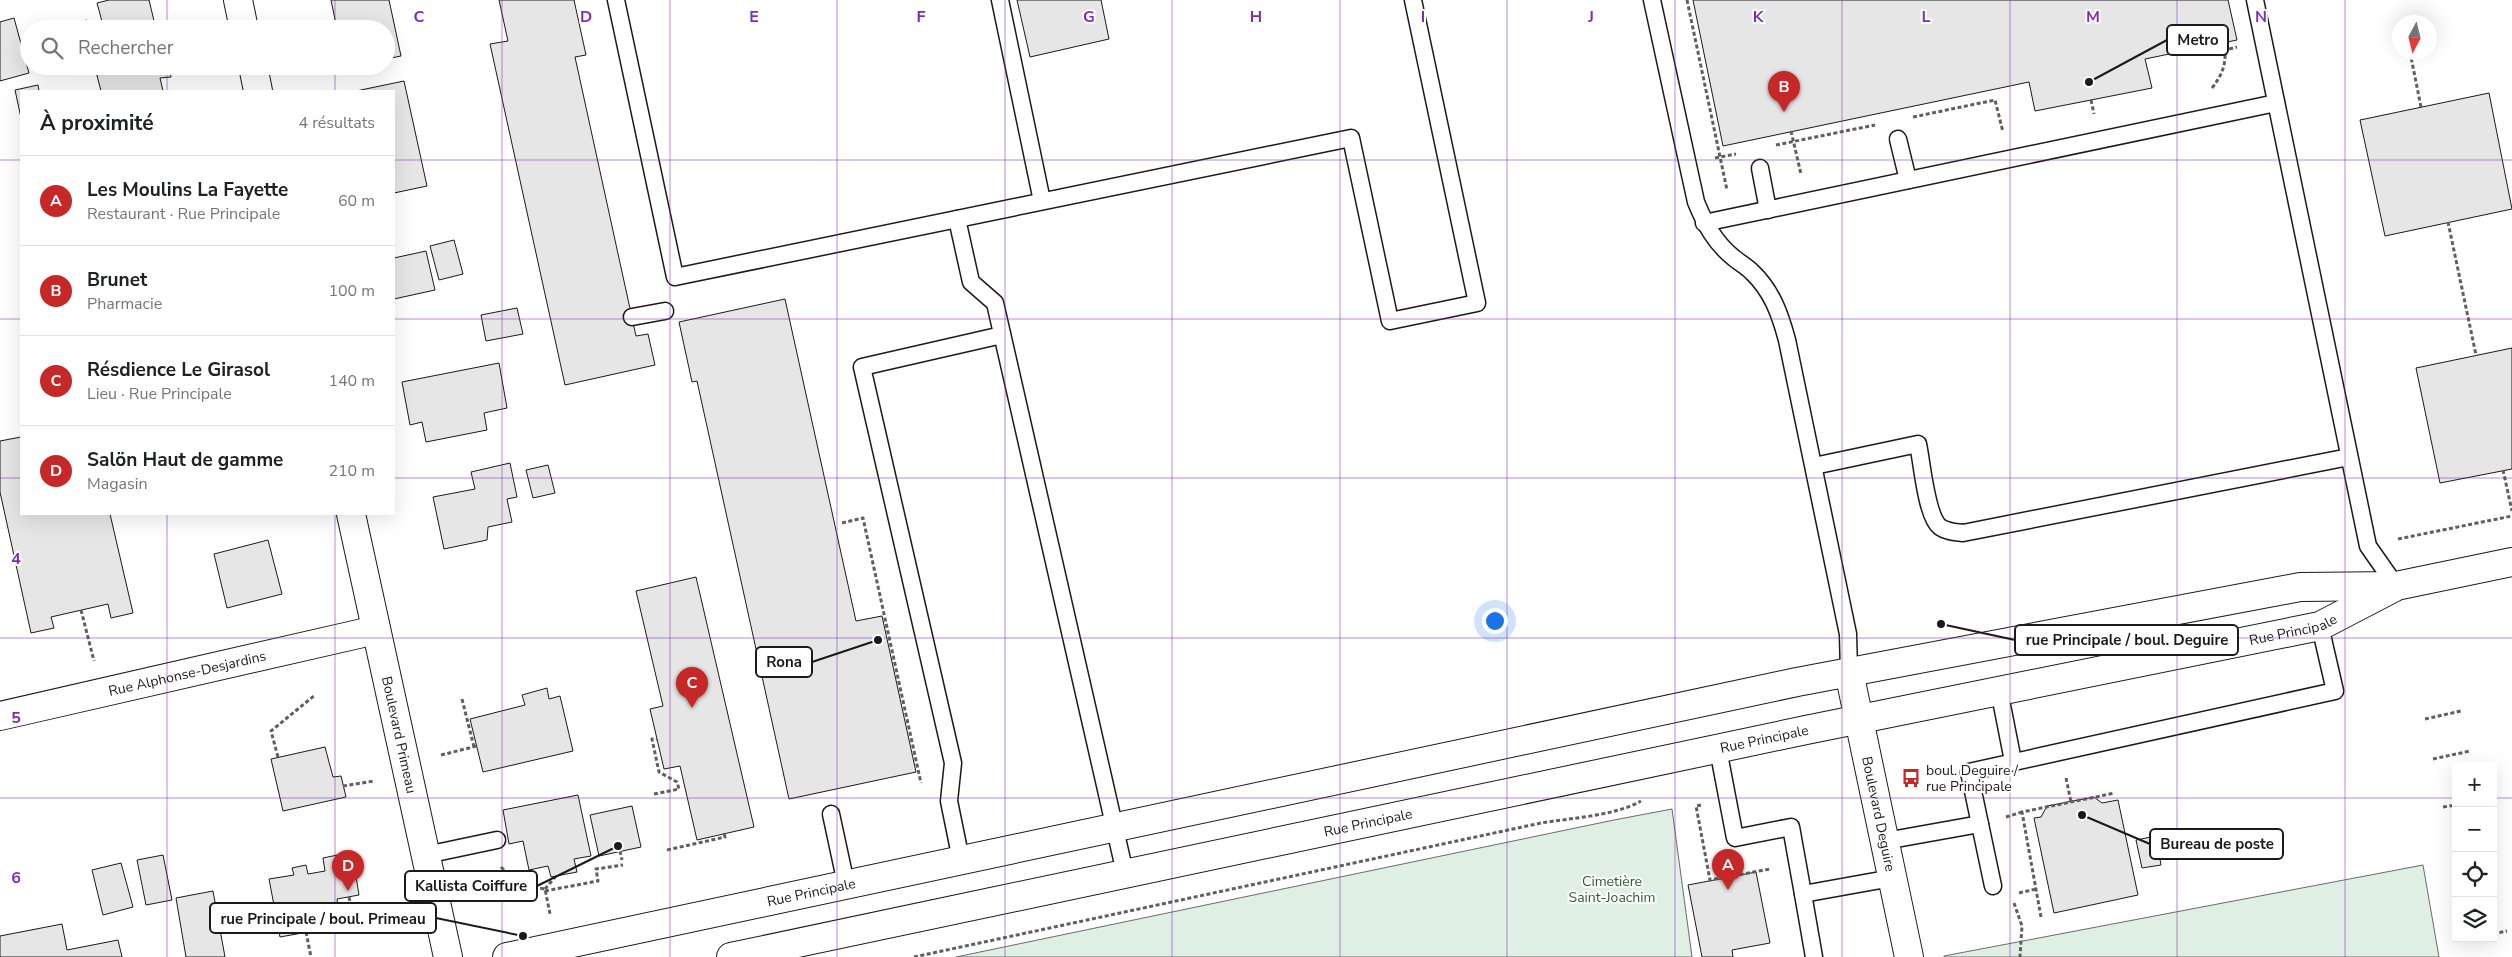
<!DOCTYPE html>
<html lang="fr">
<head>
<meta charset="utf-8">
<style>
  body { margin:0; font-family:"Nunito Sans",sans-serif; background:#f6f6f6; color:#202124 }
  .controls { position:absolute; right:15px; bottom:15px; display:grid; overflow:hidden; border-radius:0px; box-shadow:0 5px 20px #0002 }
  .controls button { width:45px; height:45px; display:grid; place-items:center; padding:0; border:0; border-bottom:1px solid #e0e0e0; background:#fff; color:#202124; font:25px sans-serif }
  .compass { position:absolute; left:2392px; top:15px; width:45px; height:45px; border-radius:50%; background:#fff; box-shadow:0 5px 20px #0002; rotate:187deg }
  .you { position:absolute; left:1494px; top:620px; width:18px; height:18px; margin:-12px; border:4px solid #fff; border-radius:50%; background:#1a73e8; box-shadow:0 0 0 8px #1a73e833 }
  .badge { display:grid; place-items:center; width:32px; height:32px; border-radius:50%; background:#c62828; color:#fff; font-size:16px; font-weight:700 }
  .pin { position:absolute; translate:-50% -41px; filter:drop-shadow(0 1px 2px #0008) }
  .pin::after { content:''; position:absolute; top:26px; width:18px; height:15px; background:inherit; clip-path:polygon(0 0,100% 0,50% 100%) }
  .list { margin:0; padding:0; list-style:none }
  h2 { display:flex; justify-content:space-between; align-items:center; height:65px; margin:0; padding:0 20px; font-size:21px }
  h2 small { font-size:16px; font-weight:400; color:#757577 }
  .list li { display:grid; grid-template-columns:32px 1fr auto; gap:15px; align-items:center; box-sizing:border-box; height:90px; padding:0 20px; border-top:1px solid #e0e0e0 }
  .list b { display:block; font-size:19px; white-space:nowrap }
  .list p { margin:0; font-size:16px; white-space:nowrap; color:#757577 }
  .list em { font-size:16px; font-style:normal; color:#757577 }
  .icon { flex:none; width:28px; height:28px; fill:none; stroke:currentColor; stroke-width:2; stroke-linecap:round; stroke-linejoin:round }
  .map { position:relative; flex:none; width:2512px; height:957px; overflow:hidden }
  .search { position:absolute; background:#fff; box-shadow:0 5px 20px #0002; left:20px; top:20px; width:375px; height:55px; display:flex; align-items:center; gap:12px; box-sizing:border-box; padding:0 18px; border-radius:28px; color:#757577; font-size:19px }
  .panel { position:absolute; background:#fff; box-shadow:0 5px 20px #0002; left:20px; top:90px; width:375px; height:425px; border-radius:0px }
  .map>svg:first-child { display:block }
  .green { fill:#e0efe3; stroke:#6a6a6a }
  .building { fill:#e6e6e6; stroke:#1a1a1a }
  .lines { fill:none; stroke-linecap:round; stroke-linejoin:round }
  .lane-casing { stroke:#1a1a1a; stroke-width:19 }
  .street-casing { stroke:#1a1a1a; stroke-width:30 }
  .secondary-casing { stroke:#1a1a1a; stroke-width:30 }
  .path { stroke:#5f5f5f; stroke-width:3; stroke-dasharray:4 2.5; stroke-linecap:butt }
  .lane { stroke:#fff; stroke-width:16 }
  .street { stroke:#fff; stroke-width:28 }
  .secondary { stroke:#fff; stroke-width:28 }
  .grid { fill:none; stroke:#7b2cbf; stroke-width:1; stroke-opacity:0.55 }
  .labels { text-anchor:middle; stroke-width:4; stroke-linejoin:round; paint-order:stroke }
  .street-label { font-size:14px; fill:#1a1a1a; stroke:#fff }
  .poi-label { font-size:14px; fill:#1a1a1a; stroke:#fff; text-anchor:start }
  .park-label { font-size:14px; fill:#2b5a34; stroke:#fff }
  .grid-label { font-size:16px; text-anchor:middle; font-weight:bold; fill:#7b2cbf; stroke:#fff; stroke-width:4; stroke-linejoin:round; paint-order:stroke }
  .leader { fill:none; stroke:#1a1a1a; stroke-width:2 }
  .callout-dot { fill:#1a1a1a; stroke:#fff; stroke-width:2 }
  .callout { fill:#fff; stroke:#1a1a1a; stroke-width:2 }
  .callout-label { font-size:15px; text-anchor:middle; font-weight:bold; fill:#1a1a1a }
</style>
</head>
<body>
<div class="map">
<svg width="2512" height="957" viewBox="0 0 2512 957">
  <rect width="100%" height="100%" fill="#fff"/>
  <!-- green -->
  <g class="green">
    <path d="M1672 809 1692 957H956L1614 820Z"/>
    <path d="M2423 865 2439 957H1944V956Z"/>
  </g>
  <!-- building -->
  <g class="building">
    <path d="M109 0H149L156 29H104L97 3Z"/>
    <path d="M331 0H389L401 56 386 59V29H337Z"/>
    <path d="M499 0H574L586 55 575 57 636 336 648 334 655 365 565 385 490 44 508 41Z"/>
    <path d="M1017 0H1101L1109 39 1030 57Z"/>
    <path d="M1693 0H2228L2237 40 2145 59 2152 88 2091 100 2035 111 2029 82 1723 146Z"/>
    <path d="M14 18 29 73 0 81V22Z"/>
    <path d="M87 20 90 29H62L61 26Z"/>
    <path d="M104 66H168L171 77 160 78 163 91H101L95 68Z"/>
    <path d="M404 81 427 186 394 193V91H356Z"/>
    <path d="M38 85 39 91H21V118L15 90Z"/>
    <path d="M2489 93 2512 209 2385 236 2360 120Z"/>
    <path d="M454 240 463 274 439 280 430 246Z"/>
    <path d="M426 251 435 290 394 299V258Z"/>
    <path d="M785 299 856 621 882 616 916 772 789 799 697 381 692 382 679 322Z"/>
    <path d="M517 308 523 334 486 341 481 315Z"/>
    <path d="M2512 348V469L2440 483 2416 368Z"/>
    <path d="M499 363 507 408 484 413 487 430 426 442 422 422 410 425 402 382Z"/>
    <path d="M21 437V514H110L133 613 111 618 108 604 51 617 54 628 31 633 0 492V441Z"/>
    <path d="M510 463 517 497 507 499 512 522 488 527 487 540 444 549 433 497 475 489 471 472Z"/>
    <path d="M548 465 555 493 533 498 526 470Z"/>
    <path d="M268 540 282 594 227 608 214 554Z"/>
    <path d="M696 577 754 827 697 840 680 766 664 769 650 709 663 706 636 591Z"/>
    <path d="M547 688 549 699 560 696 573 751 483 772 470 719 525 705 522 695Z"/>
    <path d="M325 747 333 777 341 776 346 797 283 811 271 759Z"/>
    <path d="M578 795 591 856 574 859 577 872 551 877 548 866 529 870 523 841 509 844 503 810Z"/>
    <path d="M2094 797 2102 803 2118 800 2138 895 2054 913 2034 818 2041 817 2047 806Z"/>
    <path d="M632 806 641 847 599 856 590 815Z"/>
    <path d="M2156 836 2161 865 2142 868 2136 840Z"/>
    <path d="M347 853 349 866 354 864 359 895 337 899 341 926 280 937 269 879 294 875 292 868 306 865 308 874 325 871 323 858Z"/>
    <path d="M163 855 172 900 146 905 137 860Z"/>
    <path d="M121 863 133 907 103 915 92 870Z"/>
    <path d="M1756 872 1770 943 1732 950 1733 957H1702L1688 885Z"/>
    <path d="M213 891 225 957H186L176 898Z"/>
    <path d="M62 924 67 950 118 940 122 957H0V936Z"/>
  </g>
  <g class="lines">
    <!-- lane casing -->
    <g class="lane-casing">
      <g id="lane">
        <path d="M616 0 675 277 1351 138 1390 321 1477 303 1413 0"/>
        <path d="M1000 0 1042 201"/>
        <path d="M1652 0 1696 202C1705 224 1715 243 1734 258 1740 263 1747 267 1752 272 1772 291 1780 314 1787 340L1848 634 1849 672"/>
        <path d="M2255 0 2368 546 2396 586"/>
        <path d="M1898 139 1908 180"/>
        <path d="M1760 168 1768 210"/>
        <path d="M957 219 971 282 995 303 1125 873"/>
        <path d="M1704 223 2276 103"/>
        <path d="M632 317 665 311"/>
        <path d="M1814 466 1918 444C1922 462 1926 516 1940 527 1947 532 1955 532 1963 533L2349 457"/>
        <path d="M1999 690 2013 761"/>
        <path d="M1718 749 1735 838 1791 827 1803 894"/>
        <path d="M831 814 846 884"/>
        <path d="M1885 841 1980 824"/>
        <path d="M426 855 497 840"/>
        <path d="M961 860 949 801 953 763 862 367 1002 335"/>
        <path d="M1993 886 1969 772 2335 691 2320 626"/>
        <path d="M1814 957 1803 894 1892 878"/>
      </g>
    </g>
    <!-- street casing -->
    <g class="street-casing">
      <g id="street">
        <path id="s1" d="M1849 672 1909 957"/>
        <path id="s2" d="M0 716 376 630"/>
      </g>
    </g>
    <!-- secondary casing -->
    <g class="secondary-casing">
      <g id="secondary">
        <path d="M238 0 244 29"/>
        <path d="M253 66 258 91"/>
        <path id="s3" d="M351 514 448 957"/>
        <path id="s4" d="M507 957 1797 682 2300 587 2396 586 2512 562"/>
        <path id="s5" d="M731 957 1806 730 2320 626 2393 588"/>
      </g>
    </g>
    <!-- path -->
    <g class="path">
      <path d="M1687 0 1727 190"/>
      <path d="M2410 52 2421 107"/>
      <path d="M2212 88C2222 75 2226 65 2225 50L2237 47"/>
      <path d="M2091 100 2094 114"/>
      <path d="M1913 117 1995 100 2003 132"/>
      <path d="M1791 131 1801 174"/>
      <path d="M1776 145 1875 125"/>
      <path d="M1715 158 1736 154"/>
      <path d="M2448 222 2476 355"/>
      <path d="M2503 470 2512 511"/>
      <path d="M842 523 863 518 921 783"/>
      <path d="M2398 539 2512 516"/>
      <path d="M81 610 94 661"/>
      <path d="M462 699 474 747"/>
      <path d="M2425 719 2461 711"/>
      <path d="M441 755 477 746"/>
      <path d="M278 757 271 731 315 695"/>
      <path d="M2433 759 2470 751"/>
      <path d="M2066 778 2071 802"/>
      <path d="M343 786 374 781"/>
      <path d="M654 794 679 789 677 782 659 772 652 739H657"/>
      <path d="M1701 805 1696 806 1710 880 1770 869"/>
      <path d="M2443 807 2456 805"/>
      <path d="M2006 817 2022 812"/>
      <path d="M667 850 725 837 724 834"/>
      <path d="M620 851 622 860"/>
      <path d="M2453 852H2456"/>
      <path d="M501 867C514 880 527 887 545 889L550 914"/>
      <path d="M545 889 555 877"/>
      <path d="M545 891 598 881 596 869 623 865"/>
      <path d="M2019 893 2036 889"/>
      <path d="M2493 893 2498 892"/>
      <path d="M349 897 352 911"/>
      <path d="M2014 903 2022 926 2020 957"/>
      <path d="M2041 917 2022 812 2115 793"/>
      <path d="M306 932 311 957"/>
      <path d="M2493 934 2507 931"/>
      <path d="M914 957 1541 823C1570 818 1615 816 1641 801"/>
    </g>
    <!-- lane -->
    <use href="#lane" class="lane"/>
    <!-- street -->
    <use href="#street" class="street"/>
    <!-- secondary -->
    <use href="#secondary" class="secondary"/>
  </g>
  <!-- grid -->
  <path class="grid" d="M167 0V29M335 0V29M502 0V957M670 0V957M837 0V957M1005 0V957M1172 0V957M1340 0V957M1507 0V957M1675 0V957M1842 0V957M2010 0V957M2177 0V957M2345 0V957M167 66V91M335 66V91M0 160H21M394 160H2512M0 319H21M394 319H2512M0 478H21M394 478H2512M167 514V957M335 514V957M0 638H2512M0 798H2456M2493 798H2512"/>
  <!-- icons -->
  <defs>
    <g id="bus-bare" transform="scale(1.5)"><path d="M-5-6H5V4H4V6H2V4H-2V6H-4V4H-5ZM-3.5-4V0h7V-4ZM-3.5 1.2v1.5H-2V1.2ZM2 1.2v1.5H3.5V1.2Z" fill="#c62828" stroke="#fff" stroke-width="2.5" paint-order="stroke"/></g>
  </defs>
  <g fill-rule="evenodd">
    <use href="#bus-bare" x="1911" y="778"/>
  </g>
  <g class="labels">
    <!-- street labels -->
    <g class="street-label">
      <text dy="5" stroke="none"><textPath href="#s5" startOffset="1596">Rue Principale</textPath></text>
      <text dy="5" stroke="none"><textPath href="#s2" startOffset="192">Rue Alphonse-Desjardins</textPath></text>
      <text dy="5" stroke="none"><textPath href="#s3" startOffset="226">Boulevard Primeau</textPath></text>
      <text dy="5" stroke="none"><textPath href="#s5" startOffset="1056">Rue Principale</textPath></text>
      <text dy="5" stroke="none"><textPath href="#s1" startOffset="145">Boulevard Deguire</textPath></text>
      <text dy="5" stroke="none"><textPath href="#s5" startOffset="651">Rue Principale</textPath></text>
      <text dy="5" stroke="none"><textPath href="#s4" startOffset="311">Rue Principale</textPath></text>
    </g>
    <!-- poi labels -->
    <g class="poi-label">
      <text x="1926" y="775">boul. Deguire /<tspan x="1926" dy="16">rue Principale</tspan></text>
    </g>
    <!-- park labels -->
    <g class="park-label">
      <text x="1612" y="886">Cimetière<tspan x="1612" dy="16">Saint-Joachim</tspan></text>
    </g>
  </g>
  <g class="grid-label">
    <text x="419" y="22">C</text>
    <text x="586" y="22">D</text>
    <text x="754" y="22">E</text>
    <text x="921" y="22">F</text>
    <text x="1089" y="22">G</text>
    <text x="1256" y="22">H</text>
    <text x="1423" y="22">I</text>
    <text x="1591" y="22">J</text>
    <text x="1758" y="22">K</text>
    <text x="1926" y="22">L</text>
    <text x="2093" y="22">M</text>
    <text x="2261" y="22">N</text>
    <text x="16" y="564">4</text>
    <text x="16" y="723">5</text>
    <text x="16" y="883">6</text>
  </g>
  <!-- callouts -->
  <path class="leader" d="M2089 82L2167 40M1941 624L2015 640M878 640L812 662M2082 815L2150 844M618 846L537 886M523 936L436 918"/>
  <g class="callout-dot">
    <circle cx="2089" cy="82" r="5"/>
    <circle cx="1941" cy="624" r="5"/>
    <circle cx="878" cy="640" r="5"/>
    <circle cx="2082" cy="815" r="5"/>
    <circle cx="618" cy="846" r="5"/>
    <circle cx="523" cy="936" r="5"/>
  </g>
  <g class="callout">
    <rect x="2167" y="25" width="61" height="30" rx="5"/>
    <rect x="2015" y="625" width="223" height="30" rx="5"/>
    <rect x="756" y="647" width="56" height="30" rx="5"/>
    <rect x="2150" y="829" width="133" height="30" rx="5"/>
    <rect x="405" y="871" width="132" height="30" rx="5"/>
    <rect x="210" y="903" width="226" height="30" rx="5"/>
  </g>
  <g class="callout-label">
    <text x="2198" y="45">Metro</text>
    <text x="2127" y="645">rue Principale / boul. Deguire</text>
    <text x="784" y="667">Rona</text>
    <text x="2217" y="849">Bureau de poste</text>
    <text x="471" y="891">Kallista Coiffure</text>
    <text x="323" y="924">rue Principale / boul. Primeau</text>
  </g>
</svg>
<div class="controls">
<button>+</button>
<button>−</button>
<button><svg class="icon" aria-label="locate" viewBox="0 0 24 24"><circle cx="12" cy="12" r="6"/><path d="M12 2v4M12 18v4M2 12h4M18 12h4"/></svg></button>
<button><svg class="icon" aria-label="layers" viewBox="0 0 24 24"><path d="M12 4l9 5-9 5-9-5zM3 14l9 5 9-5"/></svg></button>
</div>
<svg class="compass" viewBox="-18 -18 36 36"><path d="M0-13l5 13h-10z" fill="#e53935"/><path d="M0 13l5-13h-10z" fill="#757577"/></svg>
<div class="you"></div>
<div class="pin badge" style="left:1728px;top:890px">A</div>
<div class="pin badge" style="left:1784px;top:112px">B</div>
<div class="pin badge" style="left:692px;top:708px">C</div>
<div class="pin badge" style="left:348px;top:891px">D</div>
<div class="search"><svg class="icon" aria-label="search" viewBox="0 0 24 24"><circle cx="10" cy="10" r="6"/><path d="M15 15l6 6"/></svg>Rechercher</div>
<section class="panel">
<h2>À proximité<small>4 résultats</small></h2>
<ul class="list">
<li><span class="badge">A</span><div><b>Les Moulins La Fayette</b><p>Restaurant · Rue Principale</p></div><em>60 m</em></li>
<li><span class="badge">B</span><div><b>Brunet</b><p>Pharmacie</p></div><em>100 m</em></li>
<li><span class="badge">C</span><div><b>Résdience Le Girasol</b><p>Lieu · Rue Principale</p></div><em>140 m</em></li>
<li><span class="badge">D</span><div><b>Salön Haut de gamme</b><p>Magasin</p></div><em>210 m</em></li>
</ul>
</section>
</div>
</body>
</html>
